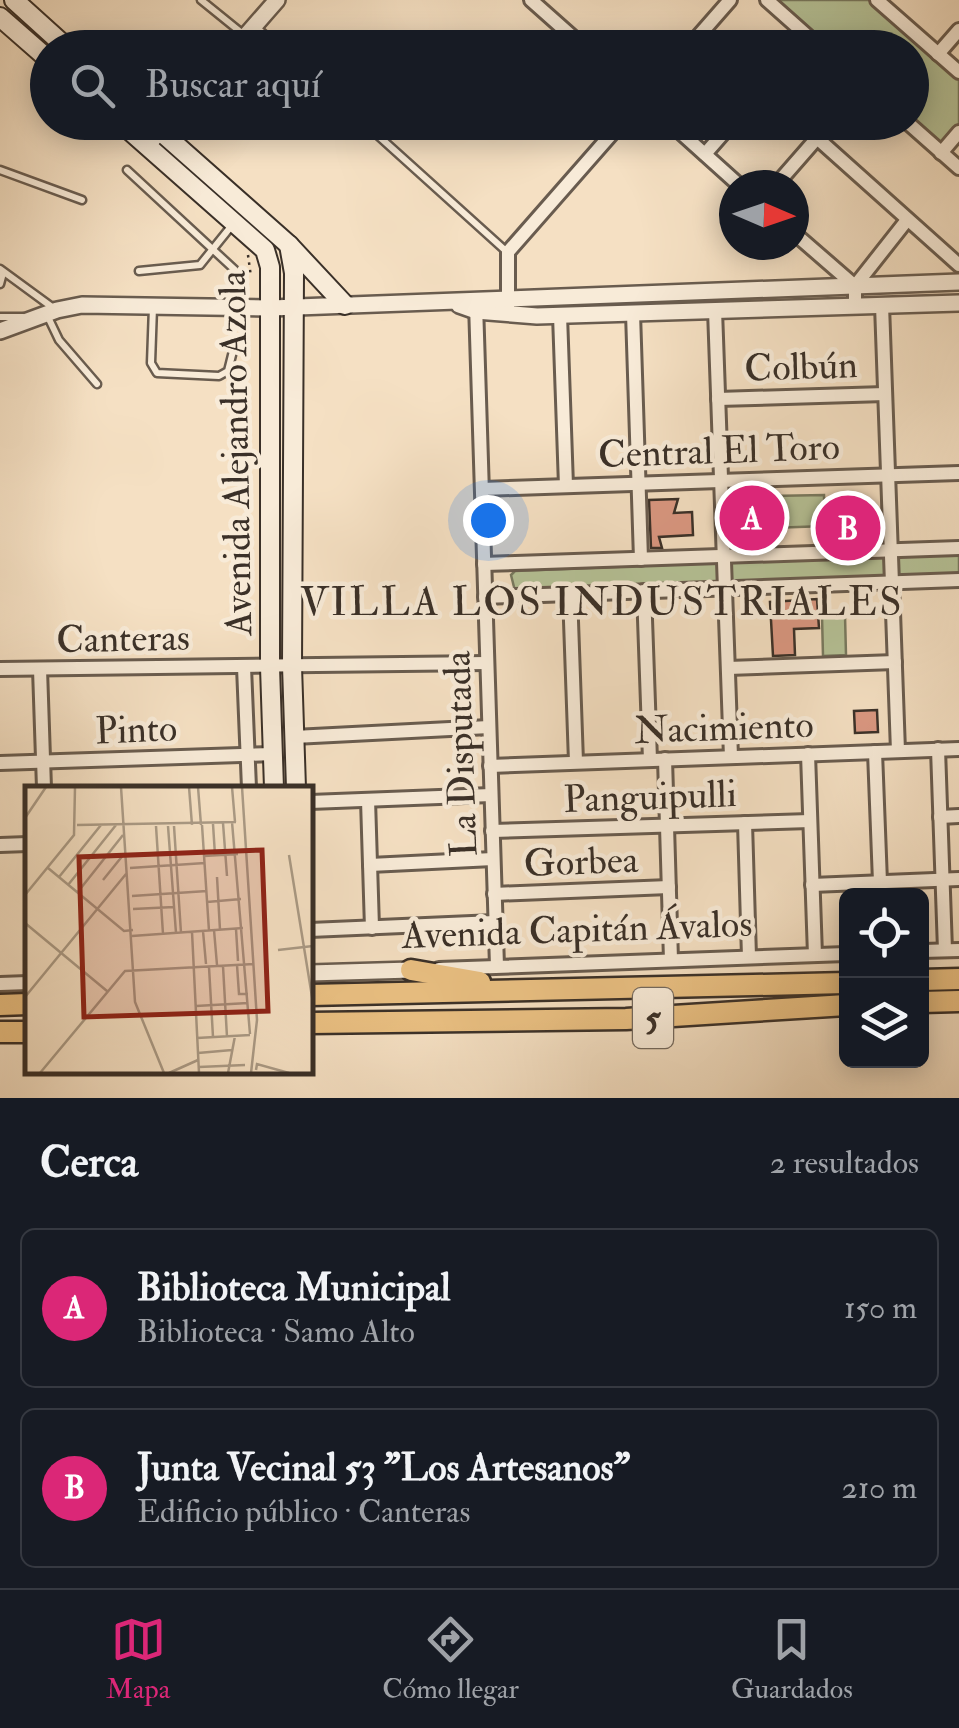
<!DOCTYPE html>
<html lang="es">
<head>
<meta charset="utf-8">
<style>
  body { margin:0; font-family:"IM FELL Double Pica",serif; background:#242831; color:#f1f3f6 }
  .controls { position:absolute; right:30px; bottom:30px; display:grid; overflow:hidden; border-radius:15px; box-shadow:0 5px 25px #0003 }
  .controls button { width:90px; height:90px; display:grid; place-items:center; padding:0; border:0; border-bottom:2px solid #363941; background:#171b24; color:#f1f3f6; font:50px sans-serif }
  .compass { position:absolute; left:719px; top:170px; width:90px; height:90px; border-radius:50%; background:#171b24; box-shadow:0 5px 25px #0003; rotate:92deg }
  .you { position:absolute; left:488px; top:520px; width:35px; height:35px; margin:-25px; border:8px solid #fff; border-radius:50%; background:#1a73e8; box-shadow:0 0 0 15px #1a73e833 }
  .badge { display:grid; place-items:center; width:65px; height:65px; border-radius:50%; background:#db2777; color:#fff; font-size:32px; font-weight:700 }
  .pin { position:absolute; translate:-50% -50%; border:5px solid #fff; box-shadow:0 2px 10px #0006 }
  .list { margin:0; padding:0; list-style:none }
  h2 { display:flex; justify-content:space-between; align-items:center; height:130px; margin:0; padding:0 40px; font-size:42px }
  h2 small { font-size:32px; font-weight:400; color:#9ea1a6 }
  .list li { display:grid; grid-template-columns:65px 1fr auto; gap:30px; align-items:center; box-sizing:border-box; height:160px; margin:0 20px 20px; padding:0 20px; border:2px solid #363941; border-radius:15px }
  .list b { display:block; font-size:38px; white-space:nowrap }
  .list p { margin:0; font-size:32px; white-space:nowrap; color:#9ea1a6 }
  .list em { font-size:32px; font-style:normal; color:#9ea1a6 }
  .icon { flex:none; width:55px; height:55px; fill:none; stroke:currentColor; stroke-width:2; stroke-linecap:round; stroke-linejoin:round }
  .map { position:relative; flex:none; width:959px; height:1098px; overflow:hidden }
  .search { position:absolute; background:#171b24; box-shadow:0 5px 25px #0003; left:30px; right:30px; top:30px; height:110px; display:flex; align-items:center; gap:25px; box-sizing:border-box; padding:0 35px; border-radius:55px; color:#9ea1a6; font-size:38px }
  .sheet { height:490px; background:#171b24 }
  nav { display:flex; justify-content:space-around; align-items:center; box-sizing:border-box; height:140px; border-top:2px solid #363941; background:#171b24; font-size:28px; color:#9ea1a6 }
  nav a { display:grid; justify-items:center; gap:5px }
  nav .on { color:#db2777 }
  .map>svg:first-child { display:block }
  .green { fill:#b6c398; stroke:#787a60; stroke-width:2.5 }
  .building { fill:#db9882; stroke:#3a3028; stroke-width:2.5 }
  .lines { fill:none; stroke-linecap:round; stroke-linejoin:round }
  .service-casing { stroke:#695c4f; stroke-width:11 }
  .minor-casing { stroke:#695c4f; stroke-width:18 }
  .tertiary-casing { stroke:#695c4f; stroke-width:20 }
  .secondary-casing { stroke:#3a3028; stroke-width:22 }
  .trunk-casing { stroke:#3a3028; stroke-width:25 }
  .path { stroke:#3a3028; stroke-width:2.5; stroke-dasharray:2.5 5; stroke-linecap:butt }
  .service { stroke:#f8ebd8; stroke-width:6 }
  .minor { stroke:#f8ebd8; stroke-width:12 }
  .tertiary { stroke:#f8ebd8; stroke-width:15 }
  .secondary { stroke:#f8ebd8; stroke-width:18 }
  .trunk { stroke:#eac082; stroke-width:20 }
  .labels { text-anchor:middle; stroke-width:9; stroke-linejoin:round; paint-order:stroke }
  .shield { fill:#f8ebd8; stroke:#73685d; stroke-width:2.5 }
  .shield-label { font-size:35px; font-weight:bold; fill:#3a3028 }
  .street-label { font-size:38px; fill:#3a3028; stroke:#f8ebd8 }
  .neighbourhood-label { font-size:40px; letter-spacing:2.5px; fill:#3a3028; stroke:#f8ebd8 }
  .inset-road { fill:none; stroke:#aa9a85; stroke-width:2.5 }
  .view { fill:#8f2418; fill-opacity:0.15; stroke:#8f2418; stroke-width:5 }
  .inset-edge { fill:none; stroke:#3a3028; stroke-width:5 }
</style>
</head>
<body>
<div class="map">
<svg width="959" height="1098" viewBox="0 0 959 1098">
  <rect width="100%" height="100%" fill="#f5e0c3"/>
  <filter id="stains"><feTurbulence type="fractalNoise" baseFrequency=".002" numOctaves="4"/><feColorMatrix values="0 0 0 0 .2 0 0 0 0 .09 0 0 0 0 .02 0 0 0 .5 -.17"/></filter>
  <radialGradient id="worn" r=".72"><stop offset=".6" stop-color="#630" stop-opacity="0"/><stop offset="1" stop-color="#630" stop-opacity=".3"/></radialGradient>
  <!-- green -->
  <g class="green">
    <path d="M774 0H870L959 78V128L942 147 912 121V48L828 47Z"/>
    <path d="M824 495 825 526 771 528 770 496Z"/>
    <path d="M959 553V574L515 591 511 575 515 571Z"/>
    <path d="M845 615 846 655 823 656 822 616Z"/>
  </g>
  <!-- building -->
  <g class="building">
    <path d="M750 498 759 502 760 533H744V502Z"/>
    <path d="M678 499 674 513 692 512 693 535 659 537 662 548H651L649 500Z"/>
    <path d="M859 513 860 541 837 542 836 514Z"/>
    <path d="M817 599 819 628 794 629 795 655 773 656 770 602Z"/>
    <path d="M877 710 878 732 855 733 854 711Z"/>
  </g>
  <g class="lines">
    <!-- service casing -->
    <g class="service-casing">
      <g id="service">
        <path d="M201 0 243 34"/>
        <path d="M254 25 279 48"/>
        <path d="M363 122 507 252"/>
        <path d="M0 170 82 200"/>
        <path d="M127 170 235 270"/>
        <path d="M0 269 56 310"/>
        <path d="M139 271 200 265 233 224"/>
        <path d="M0 284 3 273"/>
        <path d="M153 307 151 363 157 373 219 376 228 371 234 347"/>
        <path d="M0 317H23"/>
        <path d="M48 317 59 340 97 384"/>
      </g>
    </g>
    <!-- minor casing -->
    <g class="minor-casing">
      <g id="minor">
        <path d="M531 0 585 48"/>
        <path d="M767 0 821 48"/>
        <path d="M877 0 959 72"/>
        <path d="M688 48 730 0"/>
        <path d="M938 54 959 30"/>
        <path d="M669 122 739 185"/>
        <path d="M907 122 959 168"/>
        <path d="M817 138 959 265"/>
        <path d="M941 153 959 132"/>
        <path d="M705 154 733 122"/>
        <path d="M776 185 831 122"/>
        <path d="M794 233 855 286V306"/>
        <path d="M855 286 907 220"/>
        <path d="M476 304 497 966"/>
        <path d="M882 305 898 751"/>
        <path d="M508 307V252L622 122"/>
        <path d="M715 310 731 757"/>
        <path d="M633 313 641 559"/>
        <path d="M560 315 566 486"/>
        <path d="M718 399 885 394"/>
        <path d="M482 489 959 473"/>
        <path d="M484 564 959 548"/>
        <path d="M644 591 650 760"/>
        <path d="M570 593 576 762"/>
        <path d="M485 597 959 580"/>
        <path d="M244 667 249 788"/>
        <path d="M728 668 895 662"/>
        <path d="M0 669 487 663"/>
        <path d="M40 669 44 788"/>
        <path d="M294 737 489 727"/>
        <path d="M938 749 945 950"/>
        <path d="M875 752 880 882"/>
        <path d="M808 754 815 955"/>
        <path d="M665 759 671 960"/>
        <path d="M0 763 273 754"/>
        <path d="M490 766 959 749"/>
        <path d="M368 800 372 928"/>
        <path d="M310 802 491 795"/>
        <path d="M940 817 959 816"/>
        <path d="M745 823 749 957"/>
        <path d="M492 831 810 821"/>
        <path d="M0 845 28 844"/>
        <path d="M370 865 493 859"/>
        <path d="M812 885 959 879"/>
        <path d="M494 894 669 887"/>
        <path d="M310 930 495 922"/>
        <path d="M922 951 959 950"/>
        <path d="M439 969 846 954"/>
        <path d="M0 984 28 983"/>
      </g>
    </g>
    <!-- tertiary casing -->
    <g class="tertiary-casing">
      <g id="tertiary">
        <path d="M235 48 277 0"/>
        <path d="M147 146 168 122"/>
        <path d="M459 305 476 311 537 316 959 303"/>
        <path d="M0 331 57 310 82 305 271 308 959 282"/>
        <path d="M310 973 411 970"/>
      </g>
    </g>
    <!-- secondary casing -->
    <g class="secondary-casing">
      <g id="secondary">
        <path d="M14 0 67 48"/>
        <path d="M0 17 48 59"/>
        <path d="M120 122 265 250 270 267V667L274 788"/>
        <path d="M150 122 289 245 345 305"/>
        <path d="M289 245 294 273 292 666 296 788"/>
      </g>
    </g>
    <!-- trunk casing -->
    <g class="trunk-casing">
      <g id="trunk">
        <path d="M411 970 480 982"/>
        <path d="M922 980 959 979"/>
        <path d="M310 995 846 983"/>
        <path d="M922 1002 959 1001"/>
        <path d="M0 1005 28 1004"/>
        <path d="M310 1023 626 1019 846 1005"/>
        <path d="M0 1032H28"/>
      </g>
    </g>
    <!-- path -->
    <path class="path" d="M248 255 251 277"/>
    <!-- service -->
    <use href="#service" class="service"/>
    <!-- minor -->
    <use href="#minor" class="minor"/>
    <!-- tertiary -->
    <use href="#tertiary" class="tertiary"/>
    <!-- secondary -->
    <use href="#secondary" class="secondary"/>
    <!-- trunk -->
    <use href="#trunk" class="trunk"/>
  </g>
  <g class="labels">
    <!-- shield labels -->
    <rect class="shield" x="633" y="988" width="40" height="60" rx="8"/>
    <g class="shield-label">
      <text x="653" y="1030">5</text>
    </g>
    <!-- street labels -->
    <g class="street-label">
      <text transform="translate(801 366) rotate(-2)" y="13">Colbún</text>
      <text transform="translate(719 450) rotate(-2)" y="13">Central El Toro</text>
      <text transform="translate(235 453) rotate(-91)" y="13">Avenida Alejandro Azola</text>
      <text transform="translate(123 638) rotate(-1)" y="13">Canteras</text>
      <text transform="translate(724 727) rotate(-2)" y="13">Nacimiento</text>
      <text transform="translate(136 729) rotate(-2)" y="13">Pinto</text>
      <text transform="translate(460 754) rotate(-92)" y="13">La Disputada</text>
      <text transform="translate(650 796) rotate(-2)" y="13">Panguipulli</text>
      <text transform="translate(581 861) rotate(-2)" y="13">Gorbea</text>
      <text transform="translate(577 929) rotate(-2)" y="13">Avenida Capitán Ávalos</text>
    </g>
    <!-- neighbourhood labels -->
    <g class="neighbourhood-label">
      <text x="602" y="615">VILLA LOS INDUSTRIALES</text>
    </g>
  </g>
  <!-- overview -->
  <g transform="translate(25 786)">
    <rect width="288" height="288" fill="#f5e0c3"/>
    <path class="inset-road" d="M96 1 110 216 139 287M164 1 167 39M173 1 176 39M207 1 210 36M217 1 232 234 226 287M0 32 21 1M207 36 225 248M198 37 202 90M188 38 190 69M52 39 211 36M177 39 184 145M131 40 138 148M143 40 151 147M149 40 156 147M104 69 145 66M264 69 288 217M179 70 213 68M23 82 99 145 108 144M105 82 180 77M34 91 76 39M192 91 195 144M78 94 99 68M43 99 91 39M52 107 98 49M0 109 49 49 50 1M107 110 182 105M182 116 216 113M108 123 149 121M0 137 82 205M211 143 213 175M189 144 192 179M178 145 181 178M167 146 174 287M107 150 218 142M253 164 288 160M212 179 214 208H223M198 180 202 251M184 181 188 251M0 211 101 88M171 220 223 217M172 252 225 249M173 267 207 264M174 281 220 279M231 284 232 278 264 287M15 287 100 185 229 178M144 287 173 274M203 287 210 250"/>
    <path class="view" d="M237 64 243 225 59 231 54 71Z"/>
    <rect width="288" height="288" class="inset-edge"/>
  </g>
  <rect width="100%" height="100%" filter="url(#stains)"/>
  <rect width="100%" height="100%" fill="url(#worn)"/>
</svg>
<div class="controls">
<button><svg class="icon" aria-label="locate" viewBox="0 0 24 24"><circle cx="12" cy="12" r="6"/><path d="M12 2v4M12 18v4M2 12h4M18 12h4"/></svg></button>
<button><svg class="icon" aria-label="layers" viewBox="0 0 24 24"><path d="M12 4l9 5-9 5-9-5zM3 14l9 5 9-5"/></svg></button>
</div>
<svg class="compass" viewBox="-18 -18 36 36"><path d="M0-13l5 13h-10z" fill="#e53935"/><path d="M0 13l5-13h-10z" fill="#9ea1a6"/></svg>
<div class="you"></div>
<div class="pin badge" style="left:752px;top:518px">A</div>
<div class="pin badge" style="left:848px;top:528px">B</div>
<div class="search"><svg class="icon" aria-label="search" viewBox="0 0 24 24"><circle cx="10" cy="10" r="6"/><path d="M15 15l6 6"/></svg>Buscar aquí</div>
</div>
<section class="sheet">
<h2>Cerca<small>2 resultados</small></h2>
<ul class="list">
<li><span class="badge">A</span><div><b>Biblioteca Municipal</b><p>Biblioteca · Samo Alto</p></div><em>150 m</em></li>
<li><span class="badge">B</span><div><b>Junta Vecinal 53 &quot;Los Artesanos&quot;</b><p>Edificio público · Canteras</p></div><em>210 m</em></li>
</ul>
</section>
<nav>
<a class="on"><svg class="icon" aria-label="map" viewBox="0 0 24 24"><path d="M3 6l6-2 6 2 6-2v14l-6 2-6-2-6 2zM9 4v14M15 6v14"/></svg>Mapa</a>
<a><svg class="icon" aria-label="directions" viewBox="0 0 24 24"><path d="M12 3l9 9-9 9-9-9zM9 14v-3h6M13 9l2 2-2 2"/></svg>Cómo llegar</a>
<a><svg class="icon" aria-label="saved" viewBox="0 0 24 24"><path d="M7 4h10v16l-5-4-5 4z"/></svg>Guardados</a>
</nav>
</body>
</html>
